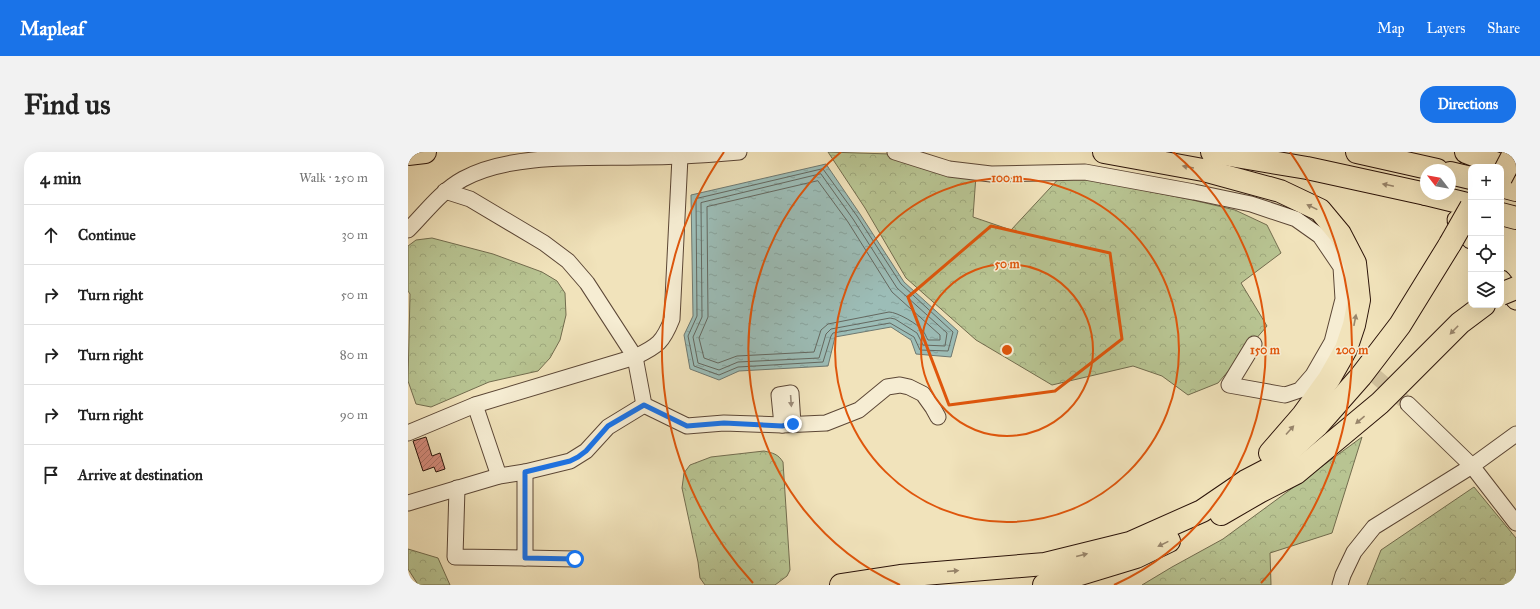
<!DOCTYPE html>
<html lang="en">
<head>
<meta charset="utf-8">
<style>
  body { margin:0; font-family:"IM FELL Great Primer",serif; background:#f2f2f2; color:#222 }
  .controls { position:absolute; right:12px; top:12px; display:grid; overflow:hidden; border-radius:8px; box-shadow:0 4px 16px #0002 }
  .controls button { width:36px; height:36px; display:grid; place-items:center; padding:0; border:0; border-bottom:1px solid #e0e0e0; background:#fff; color:#222; font:20px sans-serif }
  .compass { position:absolute; left:1012px; top:12px; width:36px; height:36px; border-radius:50%; background:#fff; box-shadow:0 4px 16px #0002; rotate:301deg }
  .stop { position:absolute; width:12px; height:12px; margin:-9px; border:3px solid #1a73e8; border-radius:50%; background:#fff }
  .stop.end { background:#1a73e8; border-color:#fff; box-shadow:0 1px 4px #0008 }
  .list { margin:0; padding:0; list-style:none }
  h2 { display:flex; justify-content:space-between; align-items:center; height:52px; margin:0; padding:0 16px; font-size:17px }
  h2 small { font-size:13px; font-weight:400; color:#767676 }
  .list li { display:grid; grid-template-columns:26px 1fr auto; gap:12px; align-items:center; box-sizing:border-box; height:60px; padding:0 16px; border-top:1px solid #e0e0e0 }
  .list b { display:block; font-size:15px; white-space:nowrap }
  .list em { font-size:13px; font-style:normal; color:#767676 }
  .icon { flex:none; width:22px; height:22px; fill:none; stroke:currentColor; stroke-width:2; stroke-linecap:round; stroke-linejoin:round }
  .map { position:relative; flex:none; width:1108px; height:433px; overflow:hidden; border-radius:16px }
  header { display:flex; align-items:center; gap:24px; box-sizing:border-box; height:56px; padding:0 20px; background:#1a73e8; color:#fff }
  header strong { font-size:19px }
  nav { display:flex; gap:22px; margin-inline-start:auto; font-size:14px }
  .intro { display:flex; align-items:center; justify-content:space-between; box-sizing:border-box; height:96px; padding:0 24px }
  h1 { margin:0; font-size:28px }
  .button { padding:10px 18px; border-radius:16px; background:#1a73e8; color:#fff; font-size:14px; font-weight:700 }
  main { display:flex; gap:24px; padding:0 24px }
  aside { flex:1; background:#fff; border-radius:16px; box-shadow:0 4px 16px #0002 }
  .map>svg:first-child { display:block }
  .forest { fill:url(#forest-crowns); stroke:#726c4e }
  .water { fill:url(#water-ripples); stroke:#6f7971 }
  .lines { fill:none; stroke-linecap:round; stroke-linejoin:round }
  .shore { stroke:#646860; stroke-width:1 }
  .building { fill:url(#building-hatch); stroke:#2b1309 }
  .minor-tunnel { stroke:#d3c4a0; stroke-width:15; stroke-dasharray:15 8; stroke-linecap:butt }
  .minor-casing { stroke:#5c4736; stroke-width:17 }
  .major-casing { stroke:#2b1309; stroke-width:21 }
  .highway-casing { stroke:#2b1309; stroke-width:24 }
  .minor { stroke:#f6edd3; stroke-width:15 }
  .major { stroke:#f1e3bb; stroke-width:19 }
  .highway { stroke:#f1e3bb; stroke-width:22 }
  .highway-bridge-casing { stroke:#2b1309; stroke-width:24; stroke-linecap:butt }
  .highway-bridge { stroke:#f1e3bb; stroke-width:22 }
  .oneway { fill:#98856b }
  .oneway2 { fill:#9b8b78 }
  .route { stroke:#1a73e8; stroke-width:5 }
  .marked { fill:none; stroke:#df560c; stroke-width:3; stroke-linejoin:round }
  .ring { fill:none; stroke:#df560c; stroke-width:2 }
  .centre { fill:#df560c; stroke:#f6edd3; stroke-width:2 }
  .ring-label { font-size:12px; text-anchor:middle; font-weight:bold; fill:#df560c; stroke:#f6edd3; stroke-width:3; stroke-linejoin:round; paint-order:stroke }
</style>
</head>
<body>
<header>
<strong>Mapleaf</strong>
<nav><a>Map</a><a>Layers</a><a>Share</a></nav>
</header>
<div class="intro"><h1>Find us</h1><a class="button">Directions</a></div>
<main>
<aside>
<h2>4 min<small>Walk · 250 m</small></h2>
<ul class="list">
<li><svg class="icon" aria-label="ahead" viewBox="0 0 24 24"><path d="M12 20V5M6 11l6-6 6 6"/></svg><div><b>Continue</b></div><em>30 m</em></li>
<li><svg class="icon" aria-label="right" viewBox="0 0 24 24"><path d="M7 20v-9h11M14 6l5 5-5 5"/></svg><div><b>Turn right</b></div><em>50 m</em></li>
<li><svg class="icon" aria-label="right" viewBox="0 0 24 24"><path d="M7 20v-9h11M14 6l5 5-5 5"/></svg><div><b>Turn right</b></div><em>80 m</em></li>
<li><svg class="icon" aria-label="right" viewBox="0 0 24 24"><path d="M7 20v-9h11M14 6l5 5-5 5"/></svg><div><b>Turn right</b></div><em>90 m</em></li>
<li><svg class="icon" aria-label="arrive" viewBox="0 0 24 24"><path d="M6 21V4h12l-3 4 3 4H6"/></svg><div><b>Arrive at destination</b></div></li>
</ul>
</aside>
<div class="map">
<svg width="1108" height="433" viewBox="0 0 1108 433">
  <defs>
    <pattern id="forest-crowns" width="20" height="18" patternUnits="userSpaceOnUse"><rect width="20" height="18" fill="#b8c492"/><path d="M2 6a3 3 0 1 1 6 0M12 15a3 3 0 1 1 6 0" fill="none" stroke="#9ea87d"/></pattern>
    <pattern id="water-ripples" width="26" height="14" patternUnits="userSpaceOnUse"><rect width="26" height="14" fill="#9cbdb7"/><path d="M2 4q2-2 4 0t4 0M15 11q2-2 4 0t4 0" fill="none" stroke="#87a29c"/></pattern>
    <pattern id="building-hatch" width="6" height="6" patternUnits="userSpaceOnUse"><rect width="6" height="6" fill="#d48a7b"/><path d="M-1 1l2-2M0 6l6-6M5 7l2-2" fill="none" stroke="#ac7063"/></pattern>
  </defs>
  <rect width="100%" height="100%" fill="#f1e3bb"/>
  <filter id="stains"><feTurbulence type="fractalNoise" baseFrequency=".005" numOctaves="4"/><feColorMatrix values="0 0 0 0 .2 0 0 0 0 .09 0 0 0 0 .02 0 0 0 .5 -.17"/></filter>
  <radialGradient id="worn" r=".72"><stop offset=".6" stop-color="#630" stop-opacity="0"/><stop offset="1" stop-color="#630" stop-opacity=".3"/></radialGradient>
  <!-- forest -->
  <g class="forest">
    <path d="M420 0 482 2 568 23 565 65 603 78 655 22 789 49 827 58 859 73 873 101 833 131 859 174 810 231 780 243 754 224 725 214 644 233 568 188 498 126 457 56Z"/>
    <path d="M24 86 85 102 134 120 149 129 157 141 158 163 152 188 142 206 130 219 81 230 23 255 8 252 0 229 2 142 0 139V94L8 88Z"/>
    <path d="M954 285 924 381 862 401 863 433H734L764 415 815 387Z"/>
    <path d="M356 299C365 301 370 302 375 310L382 418 379 424 367 433H297L292 426 290 410 274 336 276 321 282 313 303 305Z"/>
    <path d="M1066 335 1108 386V433H959L973 398Z"/>
    <path d="M0 397 30 406 42 433H8L9 431 0 417Z"/>
  </g>
  <!-- water -->
  <path class="water" d="M418 12 452 62 496 130 550 179 543 205 508 202 503 188 483 175 427 185 420 214 331 219 311 228 282 217 276 183 285 164 283 43Z"/>
  <g class="lines">
    <!-- shore -->
    <g class="shore">
      <path d="M415 17 449 64 493 132 545 180 540 199 512 198 506 185 482 171 425 181 423 184 415 210 330 215 311 223 286 214 280 184 289 164 288 47Z"/>
      <path d="M413 22 445 67 489 136 539 181 537 194 515 193 509 181 487 167 482 166 423 177 418 182 411 206 330 210 311 218 290 211 285 185 294 165 293 51Z"/>
      <path d="M410 29 440 70 484 140 532 183V188H520C518 185 517 181 515 179 510 172 489 160 481 160L420 172 413 178 406 200 329 204 310 211 296 206 291 186 300 165 299 55Z"/>
    </g>
  </g>
  <!-- building -->
  <path class="building" d="M18 285 24 304 32 301 37 317 28 320 26 315 15 319 5 289Z"/>
  <g class="lines">
    <!-- minor-tunnel -->
    <path class="minor-tunnel" d="M932 194 1000 252"/>
    <!-- minor casing -->
    <g class="minor-casing">
      <g id="minor">
        <path d="M487 0 541 17 583 22 677 20 786 40 843 52 888 67 912 84 933 115 935 147 924 190 905 223 892 238 877 243 821 233 846 192"/>
        <path d="M37 39 62 47 136 91 160 109 179 131 227 205 236 253 279 274 316 271 374 273 418 271 451 258 479 235 492 233 501 235 515 242 525 256 530 265"/>
        <path d="M0 78C17 61 33 39 55 27 102 1 178 6 231 5 265 5 298 3 331 0"/>
        <path d="M1000 252 1064 314 1108 371"/>
        <path d="M67 253 91 324"/>
        <path d="M374 273 371 243 383 241 385 272"/>
        <path d="M0 281 67 253 227 205C250 194 255 190 264 167L272 5 277 0"/>
        <path d="M49 336 47 405 117 406V320"/>
        <path d="M0 351 91 324 117 320 162 309 178 299 200 275 236 253"/>
        <path d="M117 406 167 407"/>
        <path d="M932 433 935 423 946 400 966 375 1064 314 1108 282"/>
      </g>
    </g>
    <!-- major casing -->
    <g class="major-casing">
      <g id="major">
        <path d="M1049 68 1063 87"/>
        <path d="M1093 128 1108 148"/>
      </g>
    </g>
    <!-- highway casing -->
    <g class="highway-casing">
      <g id="highway">
        <path d="M696 0 795 18 872 39 912 58 932 82 947 111 951 148 946 173 938 197 921 227 895 263 862 301"/>
        <path d="M804 0 899 16 1018 42"/>
        <path d="M949 0 1029 18"/>
        <path d="M1058 0 1108 19"/>
        <path d="M0 2 17 0"/>
        <path d="M1042 21 1063 26"/>
        <path d="M1093 34 1108 38"/>
        <path d="M1018 42 1063 53"/>
        <path d="M1093 62 1108 66"/>
        <path d="M813 362 851 340 888 321 972 251 1052 171 1076 153"/>
        <path d="M433 433 492 424 637 412 722 391 794 359 838 329 863 316 909 274 953 224 992 173 1042 92"/>
        <path d="M636 433 728 405 761 389"/>
      </g>
    </g>
    <!-- minor -->
    <use href="#minor" class="minor"/>
    <!-- major -->
    <use href="#major" class="major"/>
    <!-- highway -->
    <use href="#highway" class="highway"/>
    <!-- highway-bridge casing -->
    <g class="highway-bridge-casing">
      <g id="highway-bridge">
        <path d="M1093 26 1105 3"/>
        <path d="M1042 92 1063 55"/>
        <path d="M1093 142 1108 136"/>
      </g>
    </g>
    <!-- highway-bridge -->
    <use href="#highway-bridge" class="highway-bridge"/>
  </g>
  <!-- one-way arrows -->
  <defs><path id="oneway-solid" d="M-6-.8H1V-3.2L6.5 0L1 3.2V.8H-6Z"/></defs>
  <g class="oneway">
    <use href="#oneway-solid" transform="translate(780 15) rotate(-170)"/>
    <use href="#oneway-solid" transform="translate(980 33) rotate(-168)"/>
    <use href="#oneway-solid" transform="translate(904 55) rotate(-154)"/>
    <use href="#oneway-solid" transform="translate(947 168) rotate(-79)"/>
    <use href="#oneway-solid" transform="translate(1046 178) rotate(134)"/>
    <use href="#oneway-solid" transform="translate(952 268) rotate(140)"/>
    <use href="#oneway-solid" transform="translate(882 278) rotate(-48)"/>
    <use href="#oneway-solid" transform="translate(755 392) rotate(154)"/>
    <use href="#oneway-solid" transform="translate(674 403) rotate(-14)"/>
    <use href="#oneway-solid" transform="translate(545 419) rotate(-5)"/>
  </g>
  <use class="oneway2" href="#oneway-solid" transform="translate(383 249) rotate(86)"/>
  <g class="lines">
    <!-- route -->
    <path class="route" d="M167 407 117 406V320L162 309 170 305 178 299 200 274 236 253 279 274 316 271 374 274 385 272"/>
  </g>
  <!-- marked area -->
  <path class="marked" d="M583 74 702 101 714 187 647 239 541 253 500 145Z"/>
  <!-- distance rings -->
  <g class="ring">
    <circle cx="599" cy="198" r="86"/>
    <circle cx="599" cy="198" r="172"/>
    <path d="M492 433A258 258 0 0 1 433 0M765 0A258 258 0 0 1 706 433"/>
    <path d="M345 431A345 345 0 0 1 316 0M882 0A345 345 0 0 1 853 431"/>
  </g>
  <circle cx="599" cy="198" r="6" class="centre"/>
  <g class="ring-label">
    <text x="599" y="30">100 m</text>
    <text x="599" y="116">50 m</text>
    <text x="857" y="202">150 m</text>
    <text x="944" y="202">200 m</text>
  </g>
  <rect width="100%" height="100%" filter="url(#stains)"/>
  <rect width="100%" height="100%" fill="url(#worn)"/>
</svg>
<div class="controls">
<button>+</button>
<button>−</button>
<button><svg class="icon" aria-label="locate" viewBox="0 0 24 24"><circle cx="12" cy="12" r="6"/><path d="M12 2v4M12 18v4M2 12h4M18 12h4"/></svg></button>
<button><svg class="icon" aria-label="layers" viewBox="0 0 24 24"><path d="M12 4l9 5-9 5-9-5zM3 14l9 5 9-5"/></svg></button>
</div>
<svg class="compass" viewBox="-18 -18 36 36"><path d="M0-13l5 13h-10z" fill="#e53935"/><path d="M0 13l5-13h-10z" fill="#767676"/></svg>
<div class="stop" style="left:167px;top:407px"></div>
<div class="stop end" style="left:385px;top:272px"></div>
</div>
</main>
</body>
</html>
